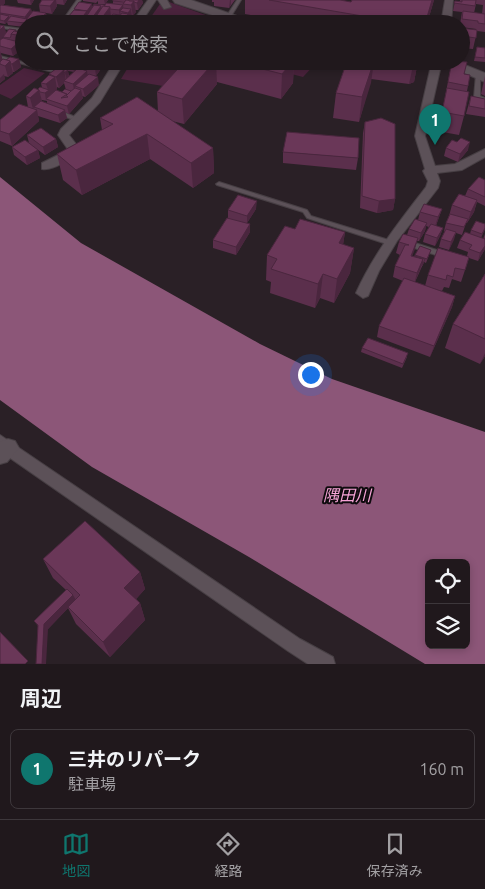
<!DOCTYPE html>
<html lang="ja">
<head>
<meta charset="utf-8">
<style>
  body { margin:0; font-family:Ubuntu,"Noto Sans JP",sans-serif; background:#282125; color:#f1f3f6 }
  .controls { position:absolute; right:15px; bottom:15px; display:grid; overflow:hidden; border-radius:8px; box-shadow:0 2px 8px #0003 }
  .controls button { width:45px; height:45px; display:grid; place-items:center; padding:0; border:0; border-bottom:1px solid #3d373b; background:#20181c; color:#f1f3f6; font:25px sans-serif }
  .you { position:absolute; left:310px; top:374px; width:18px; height:18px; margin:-12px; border:4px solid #fff; border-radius:50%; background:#1a73e8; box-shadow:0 0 0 8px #1a73e833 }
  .badge { display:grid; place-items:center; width:32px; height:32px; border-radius:50%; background:#0f766e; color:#fff; font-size:16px; font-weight:700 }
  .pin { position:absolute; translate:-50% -41px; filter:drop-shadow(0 1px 2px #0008) }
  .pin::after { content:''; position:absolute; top:26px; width:18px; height:15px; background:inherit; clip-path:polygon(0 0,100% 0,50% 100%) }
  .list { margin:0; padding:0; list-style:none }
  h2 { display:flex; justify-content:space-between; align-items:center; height:65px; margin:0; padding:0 20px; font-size:21px }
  h2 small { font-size:16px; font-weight:400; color:#a2a0a3 }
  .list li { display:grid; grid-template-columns:32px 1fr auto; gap:15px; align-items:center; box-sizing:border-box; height:80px; margin:0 10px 10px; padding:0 10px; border:1px solid #3d373b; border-radius:8px }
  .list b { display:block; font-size:19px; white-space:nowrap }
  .list p { margin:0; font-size:16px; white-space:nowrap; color:#a2a0a3 }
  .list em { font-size:16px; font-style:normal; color:#a2a0a3 }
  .icon { flex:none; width:28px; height:28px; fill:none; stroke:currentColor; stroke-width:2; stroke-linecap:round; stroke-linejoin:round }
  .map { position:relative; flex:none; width:485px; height:664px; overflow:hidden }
  .search { position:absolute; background:#20181c; box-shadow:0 2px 8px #0003; left:15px; right:15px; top:15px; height:55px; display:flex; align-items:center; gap:12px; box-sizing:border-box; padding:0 18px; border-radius:28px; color:#a2a0a3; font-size:19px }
  .sheet { height:155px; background:#20181c }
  nav { display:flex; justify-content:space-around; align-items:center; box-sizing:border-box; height:70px; border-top:1px solid #3d373b; background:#20181c; font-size:14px; color:#a2a0a3 }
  nav a { display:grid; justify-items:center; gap:2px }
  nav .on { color:#0f766e }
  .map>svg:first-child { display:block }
  .green { fill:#4b233d }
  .water { fill:#8c5678; fill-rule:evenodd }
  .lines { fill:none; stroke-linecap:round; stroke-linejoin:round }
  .lane-casing { stroke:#473f44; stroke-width:2 }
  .street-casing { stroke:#473f44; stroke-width:2 }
  .secondary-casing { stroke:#473f44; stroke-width:2 }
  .lane { fill:#5c5158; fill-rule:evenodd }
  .street { fill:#5c5158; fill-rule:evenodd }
  .secondary { fill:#5c5158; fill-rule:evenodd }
  .wall { fill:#5b2f4c; fill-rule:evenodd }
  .shaded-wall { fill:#4a263e }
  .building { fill:#6a3758; stroke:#4a263e }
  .labels { text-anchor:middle; stroke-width:4; stroke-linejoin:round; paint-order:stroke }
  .water-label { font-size:16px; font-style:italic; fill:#f6a4d7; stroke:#0f0b0e }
</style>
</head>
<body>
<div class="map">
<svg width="485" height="664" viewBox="0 0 485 664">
  <rect width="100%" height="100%" fill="#2a2026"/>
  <!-- green -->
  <g class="green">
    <path d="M169 2 231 24H146L160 4Z"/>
    <path d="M132 61H184L169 87 121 79Z"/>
    <path d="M242 61H318L303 77Z"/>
    <path d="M24 68 45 73 11 99 0 94V85Z"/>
  </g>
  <!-- water -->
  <path class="water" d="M0 177 81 243 260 344 332 379 485 432V664H425L249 557 92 467 0 400ZM429 563H466V645H429Z"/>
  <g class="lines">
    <!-- lane casing -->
    <g class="lane-casing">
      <g id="lane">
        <path d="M77 0H81L64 24H60Z"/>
        <path d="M237 0H241L230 18H226V17Z"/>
        <path d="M0 26 24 29V31L0 28Z"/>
        <path d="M0 56 62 72V73L60 74 0 58Z"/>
        <path d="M476 74 480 75V96L485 98V102L474 97Z"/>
        <path d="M58 110 73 116 74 117 71 119 56 113 55 112Z"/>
        <path d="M219 182 307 210 311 216 392 241 393 243 390 245 307 218 303 212 217 185 216 184Z"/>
        <path d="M405 241H409L443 252 444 254 441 256H439L405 245 404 243Z"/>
      </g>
    </g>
    <!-- street casing -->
    <g class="street-casing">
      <g id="street">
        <path d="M148 0H156L140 24H131Z"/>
        <path d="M158 0H167L171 7 164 9Z"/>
        <path d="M445 0H453L451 24H441Z"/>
        <path d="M115 61H125L100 102 69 135 79 148C74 158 53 171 42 169V163L66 151 67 148 58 135 61 129 92 98Z"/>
        <path d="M432 61H442L425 136 435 166 455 164 485 149V157L462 170 437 173 440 181 438 188 397 241 379 271 368 296 363 298 356 293C374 253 400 221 426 187L428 181 423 171 425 169 415 136Z"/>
        <path d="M0 435 300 639 333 657 335 664H308L288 651 0 451Z"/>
      </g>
    </g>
    <!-- secondary casing -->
    <g class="secondary-casing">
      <g id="secondary">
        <path d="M173 0H191L260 24H240L175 3Z"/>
        <path d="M437 61H455L485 73V82Z"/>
        <path d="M8 439 15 441 19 448 7 462 0 464V442Z"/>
      </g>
    </g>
    <!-- lane -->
    <use href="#lane" class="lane"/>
    <!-- street -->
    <use href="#street" class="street"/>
    <!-- secondary -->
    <use href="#secondary" class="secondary"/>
  </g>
  <!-- wall -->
  <g class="wall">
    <path d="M0 0H5V3L3 5 31 9 32 13 40 12 39 5 42 0H67L64 5 57 4V6L52 14 46 13 47 20 45 23 49 24H24V27L8 25 7 22 5 24 0 23Z"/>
    <path d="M17 0H34L31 5 18 3Z"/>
    <path d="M83 0H108L105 4H98V1L96 3 83 1Z"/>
    <path d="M113 0H142L143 3 138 10H135L136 12 129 20 127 24H87L86 22 85 24H69L68 17 93 7 113 4Z"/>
    <path d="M212 0H235L229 8 214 6V2H212Z"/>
    <path d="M245 0H340L351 2 434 0 427 24H299L245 14Z"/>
    <path d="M460 0H485V14H482L483 5 476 4 474 13 485 14V32L477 31 473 49 461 48V28L476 30V29L461 27V24H460L462 12 453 11 455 1H460Z"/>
    <path d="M0 25 4 26 6 33 16 31 24 29V47L20 46 21 50 13 56 1 53 2 60 19 59 21 67 14 72H13V73L8 77 4 76 5 79 0 83V40L4 38 3 37 5 35 0 40Z"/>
    <path d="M477 47 485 48V62L474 61Z"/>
    <path d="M36 61H80V65L78 68H76L77 69 75 71H85V66H103L96 76 93 75 99 85 85 97 82 96 83 98 69 114 65 112 67 118 60 123 38 116 39 121 12 146 0 141V120L28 107 26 96 38 89 42 88 41 83 50 76 49 74 60 69 65 70V69L52 66 51 62 48 67 37 65ZM68 71 74 72 69 76ZM64 83 66 90 62 92 50 96 57 89V87L59 88ZM42 100 47 101V104L41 102Z"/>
    <path d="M185 61H294L293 83 281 99 217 82V84L184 124 172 121 213 148 214 173 193 188 150 159 82 195 63 180 57 154 102 130 100 118 158 112 157 92Z"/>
    <path d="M347 61H418L414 82 409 84 371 79 359 122 333 118 336 93Z"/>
    <path d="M452 61 464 74 468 86 467 91 464 116 459 135 437 131 444 102Z"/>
    <path d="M485 76V96L481 94Z"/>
    <path d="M471 96 485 99V117L466 114Z"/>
    <path d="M365 122 395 199 393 210 377 213 360 208 363 133Z"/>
    <path d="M27 135 56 139 58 147 45 155 30 144 38 150 40 158 27 165 14 155 12 147 29 143Z"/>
    <path d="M446 148 468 150 458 162 444 156Z"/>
    <path d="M283 152 358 158 356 170 283 163Z"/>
    <path d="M485 180V206L477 202 474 212 467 223H466L462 235 456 233 449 250 439 247 441 239 445 231H444L446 223 449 216 452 205 465 196 468 189Z"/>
    <path d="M256 209 247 223 250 224V232L236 255 213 248V240L228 218V210Z"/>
    <path d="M442 209 438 220 436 226 443 228 440 236 435 246 423 242 425 234 429 227 426 226 425 231 419 241H417L412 256H415L420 246 431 250 426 263 424 262 415 282 425 286 428 275 467 256 468 252 457 248 460 240 470 234 471 230 485 224V229L481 238 483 239 485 234V249L478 261 469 258 461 282 452 279 449 288 444 287 442 291 431 288 455 296 452 307 430 357 377 337 379 326 403 281 393 277 395 266 400 255 396 253 399 242 407 235 409 229 418 220 420 212Z"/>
    <path d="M295 229 345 232 343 245 354 248 350 273 334 303 320 298 315 308 270 293 271 282 266 280 267 255Z"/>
    <path d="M485 274V356L480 364 445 348 453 324Z"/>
    <path d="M362 348 407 357 402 368 361 352Z"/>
    <path d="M43 559 140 572 145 589 136 599 140 603 145 620 110 657 76 624 68 608 48 629 38 626 34 621 66 590 53 578Z"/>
  </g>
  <!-- shaded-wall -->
  <g class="shaded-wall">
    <path d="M0 0H5V3L0 9Z"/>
    <path d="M30 0H34L31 5Z"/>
    <path d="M55 0H56L57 6 52 14 50 6Z"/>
    <path d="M63 0H67L64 5Z"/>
    <path d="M104 0H108L105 4Z"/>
    <path d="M139 0H142L143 3 138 10 137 3Z"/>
    <path d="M230 0H231V5L229 8Z"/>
    <path d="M432 0H434L427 24H425Z"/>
    <path d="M134 1 136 12 133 16 131 5Z"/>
    <path d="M92 4 93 8 88 15 87 11Z"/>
    <path d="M123 5 124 12 120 11 121 16 120 17 119 10Z"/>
    <path d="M101 6 102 17 95 18V24H93L92 18Z"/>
    <path d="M110 7 111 18 102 24 101 19Z"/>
    <path d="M31 9 32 13 26 21 25 17Z"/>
    <path d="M131 9 132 17 129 20 128 13Z"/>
    <path d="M87 11 88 17H86V22L85 24H82L81 19Z"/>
    <path d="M46 13 47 20 45 24H39L38 22Z"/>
    <path d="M128 14 129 21 127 24H125V19Z"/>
    <path d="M9 16 10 20 7 21V22L5 24 4 21Z"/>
    <path d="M4 26 6 33 0 40V30Z"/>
    <path d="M19 42 21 50 13 56 11 49Z"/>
    <path d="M0 51 3 61 0 63Z"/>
    <path d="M19 59 21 67 14 72 12 64Z"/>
    <path d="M10 61 13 73 8 77 5 66Z"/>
    <path d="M46 61H51V62L48 67Z"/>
    <path d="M79 61 80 65 78 68 77 64Z"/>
    <path d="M100 61H102L103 66 96 76 95 68Z"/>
    <path d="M215 61H216L217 84 184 124 182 99Z"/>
    <path d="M293 61H294L293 83 281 99 282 74Z"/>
    <path d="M374 61 371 83 359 122 362 97Z"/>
    <path d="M414 61H418L414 82 409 84Z"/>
    <path d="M76 65 77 69 74 72 73 68Z"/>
    <path d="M64 70 66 81H64V83L59 88 56 77Z"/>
    <path d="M68 70 69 78 67 81 65 73Z"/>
    <path d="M87 71 89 83 75 86 76 94 75 95 73 84Z"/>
    <path d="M4 74 5 79 0 83V78Z"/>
    <path d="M55 77 57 89 50 95V98L46 99V101L45 93 48 90 46 84Z"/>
    <path d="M98 77 99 85 85 97 83 89Z"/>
    <path d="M39 90 42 101 35 108 34 107 33 109 30 98Z"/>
    <path d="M81 90 83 98 69 114 67 106Z"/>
    <path d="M37 110 39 121 12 146 9 134Z"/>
    <path d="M65 110 67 118 60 123 58 115Z"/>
    <path d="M147 134 150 159 82 195 76 170Z"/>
    <path d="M56 139 58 147 45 155 43 147Z"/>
    <path d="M470 142 468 150 458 162 460 154Z"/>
    <path d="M213 148 214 173 193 188 191 163Z"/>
    <path d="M38 150 40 158 27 165 25 157Z"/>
    <path d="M395 199 393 210 377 213 379 201Z"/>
    <path d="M477 200 474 212 467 223 471 212Z"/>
    <path d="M257 201 256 209 247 223V216Z"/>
    <path d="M442 209 438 220 434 229 438 217Z"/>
    <path d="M427 223 425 231 419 241 421 233Z"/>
    <path d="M250 224V232L236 255V247Z"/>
    <path d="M443 228 440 236 435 246 437 238Z"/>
    <path d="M345 232 341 257 339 243Z"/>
    <path d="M456 232 454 240 449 250 451 242Z"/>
    <path d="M418 238 415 249 408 267 411 256Z"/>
    <path d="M485 246V249L478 261 480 253Z"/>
    <path d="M354 248 350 273 334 303 337 279Z"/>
    <path d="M423 259 420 270 414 284 417 273Z"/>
    <path d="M323 274 320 298 315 308 318 284Z"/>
    <path d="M455 296 452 307 430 357 434 346Z"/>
    <path d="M485 353V356L480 364Z"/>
    <path d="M140 572 145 589 130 606 124 588Z"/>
    <path d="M73 595 76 600 48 629 46 664H42L44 624Z"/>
    <path d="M140 603 145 620 110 657 103 642Z"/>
  </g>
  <!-- building -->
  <g class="building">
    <path d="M42 0H55L50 6 39 5Z"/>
    <path d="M113 0H127H126L124 2 113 1Z"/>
    <path d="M126 0 134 1 131 5 123 4Z"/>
    <path d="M129 0H139L137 3 134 2V1H129Z"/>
    <path d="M269 0H340L351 2 352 0H432L425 24H409Z"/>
    <path d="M462 0H476L475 6 454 3 455 1 462 2Z"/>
    <path d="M79 2 92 4 87 11 74 9Z"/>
    <path d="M106 3 123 5 119 10 110 9V7H104Z"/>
    <path d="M94 4 105 5 101 9V6L94 5 91 10Z"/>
    <path d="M1 5 31 9 25 17 0 13V6Z"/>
    <path d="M94 5 101 6 92 18 86 17Z"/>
    <path d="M103 6 110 7 101 19 95 18Z"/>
    <path d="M123 8 131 9 128 13 120 11Z"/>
    <path d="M74 10 87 11 81 19 68 17Z"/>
    <path d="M33 11 46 13 38 22 26 20Z"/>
    <path d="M463 11 485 14V24L478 23V21L462 19Z"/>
    <path d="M122 13 128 14 125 19 118 18Z"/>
    <path d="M0 14 9 16 4 21 0 20Z"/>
    <path d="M113 14 120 15 118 19H116L115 21V19L110 18Z"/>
    <path d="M11 16 27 19 26 20V21L25 23 7 21Z"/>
    <path d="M195 16 205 17 201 24 189 23Z"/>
    <path d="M107 18 115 19 111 24 103 23Z"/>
    <path d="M116 19 123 20 120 24H113Z"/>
    <path d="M205 21H210L209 24H203Z"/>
    <path d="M0 25 4 26 0 30Z"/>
    <path d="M461 28 477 30 476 38 461 36Z"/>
    <path d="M9 29 16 30 11 34V36L10 38 3 37Z"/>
    <path d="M19 29H24V33L17 32Z"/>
    <path d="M14 31 24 33V35L22 36 11 34Z"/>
    <path d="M3 38 19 42 11 49 0 46V40Z"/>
    <path d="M477 47 485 48V58L475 57Z"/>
    <path d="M10 57 19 59 12 64H11L10 61 6 60Z"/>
    <path d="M3 59 10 61 5 66 0 64V62Z"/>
    <path d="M69 61H79L77 64 68 62Z"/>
    <path d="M88 61H100L95 68 85 66Z"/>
    <path d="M185 61H215L182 99 157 92Z"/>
    <path d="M231 61H293L282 74Z"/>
    <path d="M347 61H374L362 97 336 93Z"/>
    <path d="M452 61 467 62 464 74 470 75 468 86 448 82Z"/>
    <path d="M67 64 76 65 73 68 65 66Z"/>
    <path d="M57 68 64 70 56 77 49 74Z"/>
    <path d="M61 68 68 70 64 73V70L60 69Z"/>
    <path d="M78 68 87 71 73 84 64 81Z"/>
    <path d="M89 74 98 77 83 89 75 86Z"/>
    <path d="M49 75 55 77 46 84 41 83Z"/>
    <path d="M40 87 49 90 45 93 40 92 39 90 38 89Z"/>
    <path d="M34 88 39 90 30 98 26 96Z"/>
    <path d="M75 88 81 90 67 106 46 99 56 90 67 94 61 98 68 97 66 95Z"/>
    <path d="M447 88 469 92 464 116 442 112Z"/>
    <path d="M65 89 71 91 67 95V94L62 92Z"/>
    <path d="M471 96 485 99V109L469 106Z"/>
    <path d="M137 97 213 148 191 163 147 134 76 170 57 154 113 124 100 118Z"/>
    <path d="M41 101 65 110 58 115 34 107Z"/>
    <path d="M19 104 37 110 9 134 0 131V120Z"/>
    <path d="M381 118 395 124V199L379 201 362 196 365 122Z"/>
    <path d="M41 128 56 139 43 147 27 135Z"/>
    <path d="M287 132 359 138 358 158 283 152Z"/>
    <path d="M461 138 470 142 460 154 446 148 452 140 457 142Z"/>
    <path d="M25 140 38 150 25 157 12 147Z"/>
    <path d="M479 177 485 180V197L468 189Z"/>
    <path d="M459 194 477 200 471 212 452 205Z"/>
    <path d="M238 195 257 201 247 216 228 210Z"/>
    <path d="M424 204 442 209 438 217 420 212Z"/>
    <path d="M450 214 468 219 464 227 446 223Z"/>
    <path d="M227 218 250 224 236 247 213 240Z"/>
    <path d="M300 219 345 232 339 243 354 248 337 279 323 274 318 284 271 269 277 259 267 255 285 226 295 229Z"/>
    <path d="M415 219 427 223 421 233 409 229Z"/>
    <path d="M476 221 485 224V228L482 234 471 230Z"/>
    <path d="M431 224 443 228 437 238 425 234Z"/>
    <path d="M446 229 456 232 451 242 441 239Z"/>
    <path d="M465 232 485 239V246L480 253 469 249 472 245 460 240Z"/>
    <path d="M403 234 418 238 411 256 423 259 417 273 395 266 405 245H409L399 242Z"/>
    <path d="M420 246 431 250 427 259 415 255Z"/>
    <path d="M438 248 469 257 465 270 455 268 453 277 447 275 446 280 428 275Z"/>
    <path d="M414 256H415L425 259 422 266 423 259Z"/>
    <path d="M485 274V339L453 324Z"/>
    <path d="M404 278 455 296 434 346 379 326Z"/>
    <path d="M368 338 408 353 403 364 362 348Z"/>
    <path d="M85 521 140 572 124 588 140 603 103 642 68 607 80 595 43 559Z"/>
    <path d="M67 589 73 595 44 624 42 664H36L38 625 34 621Z"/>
    <path d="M0 632 28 661 25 664H0Z"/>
  </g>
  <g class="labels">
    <!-- water labels -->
    <g class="water-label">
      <text x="347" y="501">隅田川</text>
    </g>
  </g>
</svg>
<div class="controls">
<button><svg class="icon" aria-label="locate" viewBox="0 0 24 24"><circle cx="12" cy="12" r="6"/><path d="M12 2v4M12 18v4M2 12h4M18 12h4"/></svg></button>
<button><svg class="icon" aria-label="layers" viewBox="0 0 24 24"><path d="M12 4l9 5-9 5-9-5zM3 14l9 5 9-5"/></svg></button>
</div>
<div class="you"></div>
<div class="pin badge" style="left:435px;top:145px">1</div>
<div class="search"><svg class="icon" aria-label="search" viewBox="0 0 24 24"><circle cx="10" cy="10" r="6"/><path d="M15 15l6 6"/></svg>ここで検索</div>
</div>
<section class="sheet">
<h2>周辺<small></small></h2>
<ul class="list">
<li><span class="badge">1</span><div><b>三井のリパーク</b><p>駐車場</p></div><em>160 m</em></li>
</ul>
</section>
<nav>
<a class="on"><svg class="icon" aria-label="map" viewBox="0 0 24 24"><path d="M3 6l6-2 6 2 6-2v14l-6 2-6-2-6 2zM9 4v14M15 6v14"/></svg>地図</a>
<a><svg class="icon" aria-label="directions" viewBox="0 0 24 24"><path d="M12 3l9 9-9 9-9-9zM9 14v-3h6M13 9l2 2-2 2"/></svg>経路</a>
<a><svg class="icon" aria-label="saved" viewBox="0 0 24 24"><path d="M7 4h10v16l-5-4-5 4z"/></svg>保存済み</a>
</nav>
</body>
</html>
